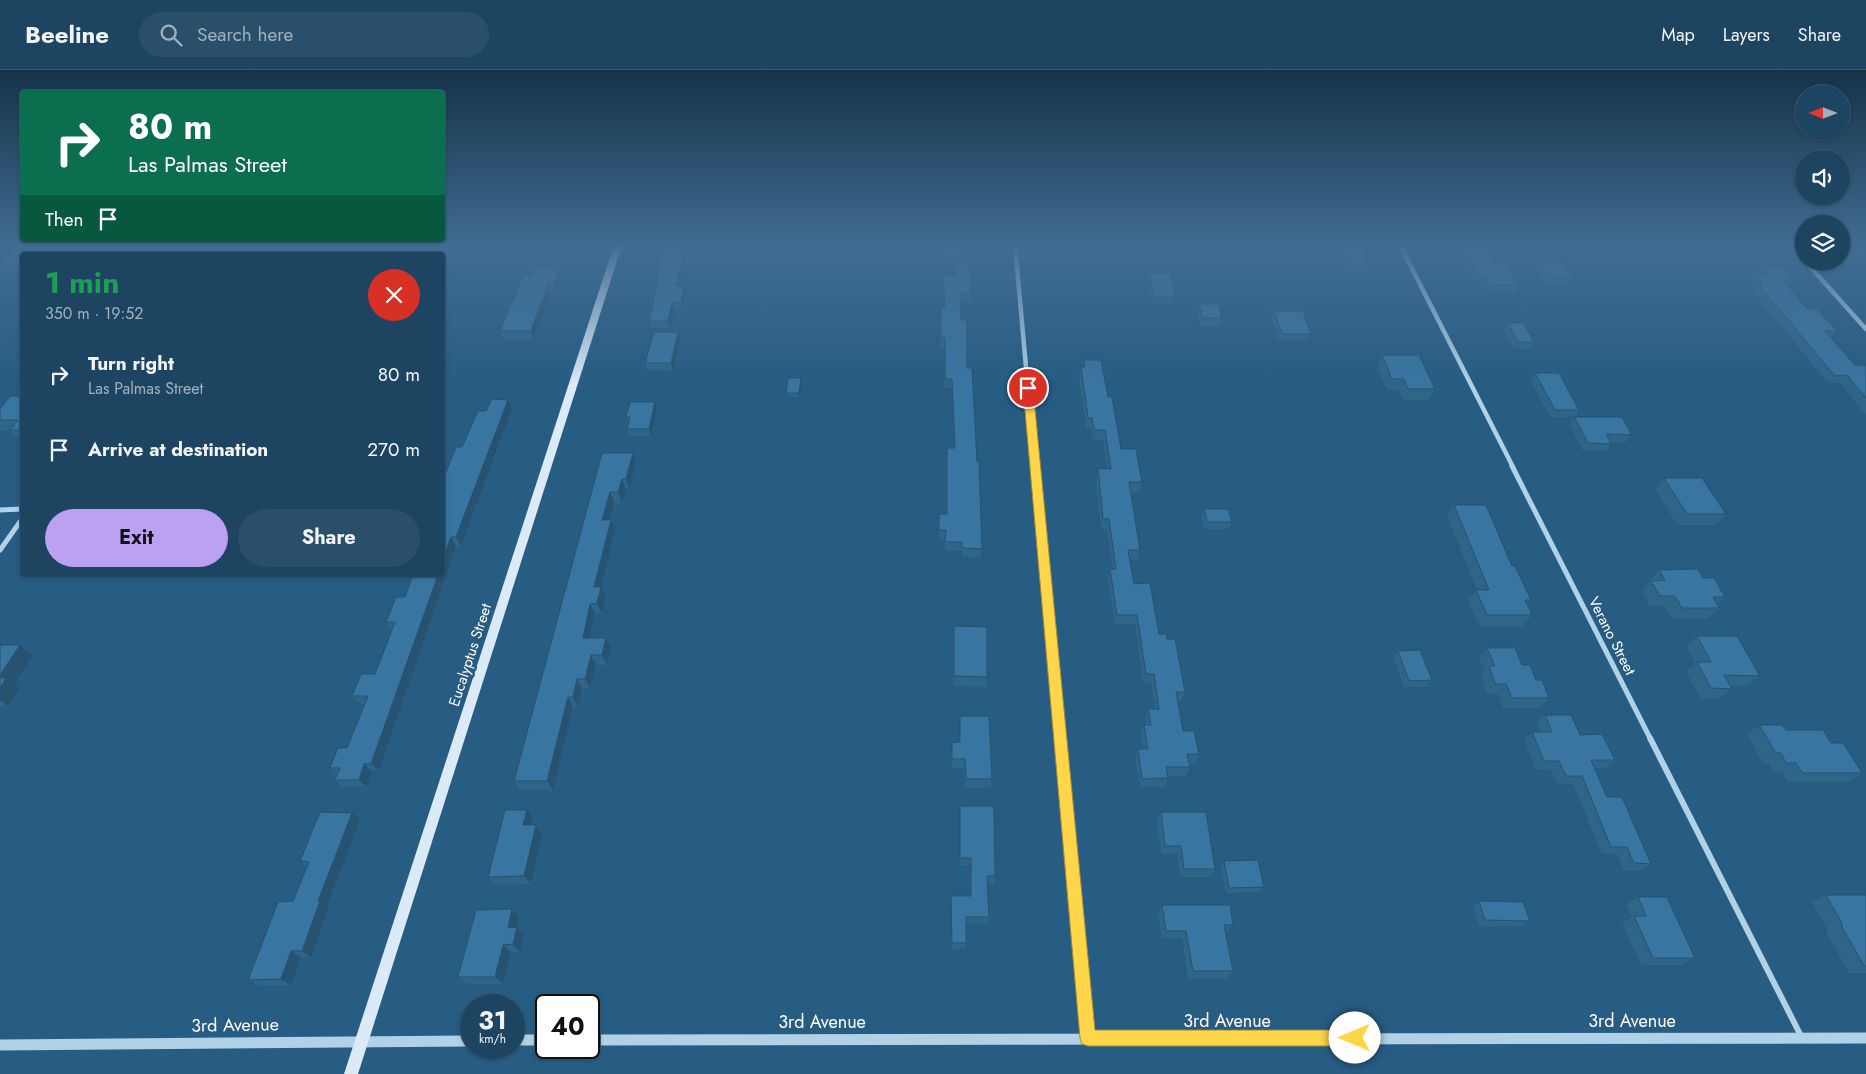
<!DOCTYPE html>
<meta charset="utf-8">
<style>
:root{--surface:#1d4562;--page:#2a4f6b;--text:#f1f3f6;--muted:#a0b1be;--line:#3b5d77;--accent:#bca0f2}
body{margin:0;font-family:Jost,sans-serif;background:var(--page);color:var(--text);height:100vh;display:flex;flex-direction:column;font-size:19px;white-space:nowrap}
*{box-sizing:border-box;margin:0}
p{font-size:16px;color:var(--muted)}
.icon{flex:none;width:28px;height:28px;fill:none;stroke:currentColor;stroke-width:2;stroke-linecap:round;stroke-linejoin:round}
.map{position:relative;flex:1;overflow:hidden}
.details{position:absolute;left:20px;top:182px;width:425px;height:325px;display:flex;flex-direction:column;background:var(--surface);border-radius:5px;box-shadow:0 1px 4px #0004,0 0 0 1px var(--line)}
.details>*{flex:none}
.banner{position:absolute;left:20px;top:20px;width:425px;height:152px;border-radius:5px;box-shadow:0 1px 4px #0004,0 0 0 1px var(--line);background:#0b6e4f;color:#fff;overflow:hidden}
.needle{width:32px;rotate:270deg}
.tools{position:absolute;left:1795px;top:15px;display:grid;gap:10px}
.tools a{display:grid;place-items:center;width:55px;height:55px;border-radius:50%;background:var(--surface);box-shadow:0 1px 4px #0004,0 0 0 1px var(--line);font-size:25px}
.speed{position:absolute;left:460px;top:924px;display:flex;gap:10px;font-size:25px;font-weight:700;text-align:center}
.speed>*{display:grid;place-content:center;width:65px;height:65px;border-radius:50%;background:var(--surface);box-shadow:0 1px 4px #0004,0 0 0 1px var(--line);line-height:1}
.speed small{font-size:12px;font-weight:400}
.speed .limit{border:2px solid #111;border-radius:8px;background:#fff;color:#111}
.pin{position:absolute;display:grid;place-items:center;width:42px;height:42px;color:#fff;margin:-21px;border:2px solid #fff;border-radius:50%;box-shadow:0 1px 5px #0007}
.me{position:absolute;width:55px;margin:-28px;rotate:270deg;stroke-linejoin:round;filter:drop-shadow(0 0 4px #0008)}
.turn{display:flex;align-items:center;gap:18px;height:105px;padding:0 25px;font-size:22px}
.turn .icon{width:65px;height:65px;stroke-width:2.5}
.turn b{display:block;font-size:35px;line-height:42px}
.then{display:flex;align-items:center;height:48px;padding:0 25px;background:#0003;gap:10px;font-size:19px}
.round{display:grid;place-items:center;flex:none;width:52px;height:52px;border-radius:26px;background:var(--page)}
.overview{display:flex;align-items:center;justify-content:space-between;height:85px;padding:0 25px}
h1{font-size:30px;font-weight:700;line-height:38px;color:#1e9e55}
.action{display:flex;gap:10px;margin-top:auto;padding:10px 25px}
.action a{flex:1;height:58px;border-radius:30px;background:var(--accent);color:#111;font-size:20px;font-weight:700;line-height:58px;text-align:center}
.action a+a{background:var(--page);color:var(--text)}
ul{padding:0;list-style:none}
li{display:flex;align-items:center;gap:15px;height:75px;padding:0 25px}
li div{flex:1}
li b{display:block;font-size:19px}
li em{font-style:normal}
header{display:flex;align-items:center;gap:30px;box-sizing:border-box;height:70px;padding:0 25px;background:var(--surface);border-bottom:1px solid var(--line)}
header strong{font-size:24px}
nav{display:flex;gap:28px;margin-inline-start:auto;font-size:18px}
.search{width:350px;height:45px;background:var(--page);display:flex;align-items:center;gap:12px;box-sizing:border-box;padding:0 18px;border-radius:28px;color:var(--muted);font-size:19px}
.map>svg:first-child{display:block}
.lines{fill:none;stroke-linecap:round;stroke-linejoin:round}
.minor-far2{stroke:#b1d1e7;stroke-width:4.5}
.minor-far1{stroke:#b1d1e7;stroke-width:5}
.minor{stroke:#b1d1e7;stroke-width:6}
.tertiary{stroke:#b1d1e7;stroke-width:11}
.secondary{fill:#daeaf6;fill-rule:evenodd}
.wall{fill:#30658a}
.shaded-wall{fill:#275270}
.building{fill:#3875a0;stroke:#275270}
.route{fill:#ffd54a;stroke:#a68a30}
.labels{text-anchor:middle;stroke-width:5;stroke-linejoin:round;paint-order:stroke}
.street-label{font-size:15px;fill:#fff;stroke:#275c83}
.near-street-label{font-size:18px;fill:#fff;stroke:#275c83}
</style>
<header>
<strong>Beeline</strong>
<div class="search"><svg class="icon" aria-label="search" viewBox="0 0 24 24"><circle cx="10" cy="10" r="6"/><path d="M15 15l6 6"/></svg>Search here</div>
<nav><a>Map</a><a>Layers</a><a>Share</a></nav>
</header>
<div class="map">
<svg width="1866" height="1004" viewBox="0 0 1866 1004">
<rect width="100%" height="100%" fill="#275c83"/>
<g class="lines">
<!-- minor-far2 -->
<g class="minor-far2">
<polyline points="1015,175 1035,397"/>
<polyline points="1400,175 1513,397"/>
<polyline points="1796,175 1804,190"/>
<polyline points="216,185 224,175"/>
<polyline points="1805,191 1866,259"/>
</g>
<!-- minor-far1 -->
<g class="minor-far1">
<polyline points="1035,396 1061,670"/>
<polyline points="1512,396 1651,670"/>
<polyline points="0,440 22,439"/>
<polyline points="0,480 22,449"/>
</g>
<!-- minor -->
<g class="minor">
<polyline points="1060,668 1088,968"/>
<polyline points="1650,668 1802,968"/>
</g>
<!-- tertiary -->
<g class="tertiary">
<polyline points="514,970 546,970"/>
<polyline points="589,970 1866,968"/>
<polyline points="0,975 471,971"/>
</g>
<!-- secondary -->
<polygon class="secondary" points="614,175 622,175 358,1004 344,1004"/>
</g>
<!-- wall -->
<g class="wall">
<polygon points="41,175 46,181 22,185 22,203 5,203 0,197 0,195"/>
<polygon points="439,175 492,175 486,188 442,189 442,185 437,185 436,181"/>
<polygon points="685,175 683,183 686,190 680,216 684,216 686,223 683,239 674,239 670,258 651,258 649,251 657,214 656,207"/>
<rect x="946" y="175" width="19" height="11"/>
<rect x="1073" y="175" width="29" height="2"/>
<polygon points="1336,175 1366,175 1368,178 1365,185 1370,194 1367,202 1348,202"/>
<polygon points="1454,175 1484,175 1493,192 1518,215 1514,223 1487,223 1482,214 1477,214"/>
<polygon points="1720,175 1758,175 1755,179 1723,178"/>
<polygon points="1849,175 1866,175 1866,195"/>
<polygon points="1538,190 1571,206 1567,214 1545,214 1534,197"/>
<polygon points="954,194 972,223 971,233 960,233 961,250 967,298 977,392 982,479 981,488 962,487 962,481 945,481 945,469 939,469 939,444 947,444 954,378 952,318 944,318 945,277 940,277 941,237 944,237 943,206 954,206"/>
<polygon points="1766,196 1793,210 1788,216 1807,239 1837,261 1831,268 1855,295 1866,295 1866,345 1840,313 1828,313 1753,222 1755,219 1749,210 1754,203 1761,203"/>
<polygon points="1149,203 1175,226 1173,234 1152,234 1148,210"/>
<polygon points="523,206 561,206 555,223 551,223 547,233 534,269 503,269 500,261"/>
<polygon points="1199,234 1222,248 1220,256 1200,256 1197,241"/>
<polygon points="1274,241 1311,264 1308,271 1279,271 1272,249"/>
<polygon points="1508,253 1534,272 1529,280 1514,279 1504,261"/>
<polygon points="678,262 680,270 673,301 647,300 645,293"/>
<polygon points="1382,285 1435,319 1429,330 1403,330 1398,320 1387,320 1377,297"/>
<polygon points="1084,290 1108,327 1121,379 1142,412 1140,422 1131,422 1140,480 1138,490 1129,490 1134,514 1159,564 1167,569 1185,622 1181,631 1178,631 1183,661 1199,684 1195,693 1189,693 1190,697 1186,706 1168,706 1168,708 1165,717 1140,717 1135,688 1138,679 1143,679 1141,664 1144,655 1146,655 1145,648 1148,639 1155,639 1151,613 1143,613 1135,554 1115,554 1108,509 1110,499 1113,499 1107,459 1101,459 1096,408 1098,398 1107,399 1103,370 1093,370 1091,358 1086,358 1079,307 1081,297 1083,297"/>
<polygon points="1535,303 1579,340 1575,347 1632,365 1626,372 1610,372 1611,374 1606,381 1583,381 1569,354 1574,347 1550,347 1531,311"/>
<polygon points="801,308 802,312 800,327 786,326 786,323"/>
<polygon points="22,326 22,372 21,372 11,361 2,361 0,360 0,339"/>
<polygon points="512,339 461,476 456,476 379,701 372,701 366,717 343,717 335,710 337,705 330,698 347,678 364,634 360,634 352,626 375,604 392,560 386,552 405,527 462,377 486,341"/>
<polygon points="657,339 651,366 630,366 627,359 628,353 626,347"/>
<polygon points="602,383 633,383 636,393 629,419 626,419 622,433 614,433 609,450 611,450 615,460 601,517 606,527 602,543 595,544 590,568 606,568 611,578 607,595 596,595 590,619 582,619 578,637 573,637 553,720 520,720 514,711"/>
<polygon points="1664,408 1726,444 1716,455 1677,455 1655,419"/>
<polygon points="1454,435 1512,496 1531,530 1527,535 1532,545 1523,556 1479,556 1468,530 1476,520 1477,520 1447,446"/>
<polygon points="1204,439 1232,452 1229,459 1204,459 1201,446"/>
<polygon points="1659,500 1703,508 1725,527 1717,535 1719,538 1708,548 1671,548 1665,536 1650,536 1642,521 1650,512 1650,510"/>
<polygon points="954,556 987,607 986,617 953,616"/>
<polygon points="1697,566 1760,606 1748,616 1730,615 1732,619 1720,628 1700,628 1686,602 1695,594 1686,576"/>
<polygon points="0,575 20,575 33,585 14,614 20,618 8,636 0,636"/>
<polygon points="1487,578 1522,595 1536,610 1549,628 1540,638 1503,638 1498,624 1487,624 1481,606 1485,601 1479,588"/>
<polygon points="1398,581 1432,610 1427,617 1404,617 1393,588"/>
<polygon points="1545,645 1580,665 1615,690 1606,698 1594,698 1607,727 1651,794 1640,801 1624,801 1617,784 1602,784 1573,714 1557,714 1550,699 1536,699 1524,670 1532,662 1541,662 1537,653"/>
<polygon points="960,646 992,709 991,718 965,718 964,698 952,698 952,673 960,672"/>
<polygon points="1759,655 1786,660 1831,673 1862,703 1848,712 1788,712 1782,702 1773,702 1768,693 1763,693 1747,664"/>
<polygon points="960,736 995,806 994,814 987,813 989,847 988,853 966,854 966,879 952,880 951,826 971,826 971,795 960,795"/>
<polygon points="1161,742 1215,799 1210,807 1180,807 1177,784 1161,784 1157,750"/>
<polygon points="352,743 360,750 327,836 329,837 311,887 301,887 291,915 258,915 248,910 293,831 307,797 300,791"/>
<polygon points="533,749 531,755 536,755 542,764 531,814 495,815 488,807"/>
<polygon points="1224,791 1264,817 1260,822 1226,823 1221,797"/>
<polygon points="1826,825 1866,825 1866,903 1849,903 1826,862 1828,861 1812,832"/>
<polygon points="1638,827 1695,888 1682,895 1641,895 1622,853 1632,847 1626,835"/>
<polygon points="1479,831 1530,851 1523,856 1479,856 1473,836"/>
<polygon points="1162,835 1233,855 1228,862 1226,862 1233,901 1228,908 1188,908 1182,868 1162,868 1158,843"/>
<polygon points="512,839 519,847 517,857 524,865 520,882 511,882 503,914 467,914 458,907"/>
</g>
<!-- shaded-wall -->
<g class="shaded-wall">
<polygon points="41,175 47,182 36,181"/>
<polygon points="310,175 317,175 318,176 313,185 304,185"/>
<polygon points="486,175 492,175 486,188 483,181"/>
<polygon points="681,175 685,175 681,190 679,183"/>
<polygon points="52,181 55,185 48,185"/>
<polygon points="684,183 686,190 678,223 676,216"/>
<polygon points="559,199 561,206 555,223 553,215"/>
<polygon points="548,215 551,223 547,233 534,269 531,261 544,225"/>
<polygon points="684,216 686,223 683,239 681,232"/>
<polygon points="672,232 674,239 670,258 668,251"/>
<polygon points="678,262 680,270 673,301 671,293"/>
<polygon points="801,308 802,312 800,327 799,323"/>
<polygon points="508,330 512,339 461,476 456,467"/>
<polygon points="655,332 657,339 651,366 649,359"/>
<polygon points="633,383 636,393 629,419 626,409"/>
<polygon points="622,409 626,419 622,433 618,422"/>
<polygon points="610,422 614,433 607,460 602,450"/>
<polygon points="611,450 615,460 601,517 606,527 602,543 597,533 594,517"/>
<polygon points="451,467 456,476 379,701 371,694 438,505 442,505 442,491"/>
<polygon points="590,534 595,544 587,578 583,568"/>
<polygon points="606,568 611,578 607,595 602,585"/>
<polygon points="20,575 33,585 14,614 20,618 8,636 0,630 0,605"/>
<polygon points="591,585 596,595 590,619 585,609"/>
<polygon points="577,609 582,619 578,637 573,627"/>
<polygon points="568,627 573,637 553,720 547,711"/>
<polygon points="364,694 372,701 366,717 359,710"/>
<polygon points="527,740 533,749 529,764 523,755"/>
<polygon points="352,743 360,750 327,836 329,837 311,887 302,881 318,831"/>
<polygon points="536,755 542,764 531,814 524,806"/>
<polygon points="512,839 519,847 515,865 508,858"/>
<polygon points="517,857 524,865 520,882 513,874"/>
<polygon points="503,875 511,882 503,914 495,907"/>
<polygon points="291,881 301,887 291,915 281,909"/>
</g>
<!-- building -->
<g class="building">
<polygon points="17,175 41,175 36,181 52,181 48,185 22,185 22,195 0,196 0,195"/>
<polygon points="267,175 310,175 304,185 260,185"/>
<polygon points="439,175 486,175 483,181 436,181"/>
<polygon points="665,175 681,175 679,183 684,183 676,216 684,216 681,232 672,232 668,251 649,251 659,207 656,207"/>
<polygon points="946,175 965,175 965,179 946,178"/>
<polygon points="1342,175 1366,175 1368,178 1362,178 1370,194 1351,195"/>
<polygon points="1462,175 1484,175 1493,192 1504,192 1518,215 1491,215 1486,207 1480,207"/>
<polygon points="1538,190 1560,190 1571,206 1549,206"/>
<polygon points="954,194 969,194 972,223 960,224 961,250 967,250 967,298 972,298 977,392 979,392 982,479 962,478 962,472 945,472 946,460 939,460 939,444 947,444 947,378 955,378 952,309 945,309 945,268 941,268 941,237 945,237 943,206 955,206"/>
<polygon points="1766,196 1782,196 1793,210 1783,210 1807,239 1817,239 1837,261 1825,261 1855,295 1866,295 1866,328 1847,305 1835,306 1758,214 1763,214 1754,203 1771,203"/>
<polygon points="532,199 559,199 553,215 548,215 544,225 531,261 500,261 523,206 529,206"/>
<polygon points="1149,203 1170,203 1175,226 1154,226"/>
<polygon points="1199,234 1218,234 1222,248 1202,248"/>
<polygon points="1274,241 1303,241 1311,264 1282,264"/>
<polygon points="1508,253 1524,253 1534,272 1518,272"/>
<polygon points="654,262 678,262 671,293 645,293"/>
<polygon points="1382,285 1419,285 1435,319 1408,319 1404,309 1392,309"/>
<polygon points="1084,290 1101,290 1108,327 1112,327 1121,379 1136,379 1142,412 1129,412 1140,480 1128,480 1134,514 1150,513 1159,564 1166,564 1167,569 1175,569 1185,622 1176,622 1183,661 1194,661 1199,684 1187,684 1190,697 1166,697 1168,708 1142,709 1138,679 1148,679 1144,655 1151,655 1148,639 1159,639 1154,604 1146,604 1137,545 1117,545 1110,499 1116,499 1109,449 1103,449 1098,398 1111,399 1105,360 1094,360 1092,348 1088,348 1081,297 1085,297"/>
<polygon points="1535,303 1559,303 1579,340 1555,340"/>
<polygon points="788,308 801,308 799,323 786,323"/>
<polygon points="10,326 22,326 22,360 10,360 18,350 0,350 0,339"/>
<polygon points="492,329 508,330 456,467 451,467 442,491 442,412 456,377 462,377 478,341 486,341"/>
<polygon points="630,332 655,332 649,359 627,359 630,347 626,347"/>
<polygon points="1574,347 1622,347 1632,365 1606,364 1611,374 1588,373"/>
<polygon points="602,383 633,383 626,409 622,409 618,422 610,422 602,450 611,450 594,517 601,517 597,533 590,534 583,568 606,568 602,585 591,585 585,609 577,609 573,627 568,627 547,711 514,711"/>
<polygon points="1664,408 1702,408 1726,444 1687,444"/>
<polygon points="1454,435 1486,435 1512,496 1515,496 1531,530 1525,530 1532,545 1487,545 1476,520 1489,520"/>
<polygon points="1204,439 1228,439 1232,452 1207,452"/>
<polygon points="1698,499 1703,508 1714,508 1725,527 1713,527 1719,538 1682,538 1675,526 1660,526 1651,511 1665,510 1659,500"/>
<polygon points="413,505 438,505 371,694 364,694 359,710 335,710 340,698 330,698 338,678 347,678 368,626 352,626 361,604 375,604 395,552 386,552 396,527 405,527"/>
<polygon points="954,556 987,557 987,607 954,606"/>
<polygon points="1697,566 1737,566 1760,606 1724,605 1732,619 1711,618 1697,592 1711,592"/>
<polygon points="0,575 20,575 0,605"/>
<polygon points="1487,578 1515,578 1522,595 1530,595 1536,610 1542,610 1549,628 1512,628 1506,614 1495,614 1489,596 1495,596"/>
<polygon points="1420,580 1432,610 1409,611 1398,581"/>
<polygon points="0,608 6,608 0,618"/>
<polygon points="1545,645 1571,645 1580,665 1602,664 1615,690 1591,690 1607,727 1622,727 1651,794 1634,793 1627,777 1611,777 1582,706 1566,706 1559,691 1544,691 1532,662 1552,662"/>
<polygon points="960,646 989,646 992,709 966,709 965,689 952,689 952,673 960,672"/>
<polygon points="1759,655 1782,655 1786,660 1823,660 1831,673 1843,673 1862,703 1802,703 1796,693 1786,693 1781,683 1776,683"/>
<polygon points="960,736 994,736 995,806 987,806 989,847 966,847 966,873 952,873 951,826 971,826 971,788 960,788"/>
<polygon points="505,740 527,740 523,755 536,755 524,806 488,807"/>
<polygon points="320,742 352,743 318,831 320,831 302,881 291,881 281,909 248,910 278,832 293,831 309,792 300,791"/>
<polygon points="1161,742 1206,742 1215,799 1184,799 1181,776 1165,776"/>
<polygon points="1258,790 1264,817 1229,818 1224,791"/>
<polygon points="1826,825 1866,825 1866,896 1864,896 1841,855 1843,855"/>
<polygon points="1638,827 1667,827 1695,888 1653,888 1634,846 1646,846"/>
<polygon points="1479,831 1523,832 1530,851 1485,850"/>
<polygon points="1162,835 1230,835 1233,855 1224,855 1233,901 1193,901 1186,861 1166,861"/>
<polygon points="512,839 508,858 517,857 513,874 503,875 495,907 458,907 476,840"/>
</g>
<!-- sky -->
<linearGradient id="sky" x2="0" y2="1"><stop stop-color="#153348"/><stop offset="0.56" stop-color="#416c93"/><stop offset="1" stop-color="#416c93" stop-opacity="0"/></linearGradient>
<rect width="1866" height="315" fill="url(#sky)"/>
<!-- route -->
<polygon class="route" points="1028,315 1033,318 1095,960 1355,960 1360,963 1363,968 1360,974 1355,976 1088,976 1082,974 1080,968 1023,318"/>
<g class="labels">
<!-- street labels -->
<g class="street-label">
<text transform="translate(1612 566) rotate(63)" y="5">Verano Street</text>
<text transform="translate(470 585) rotate(-72)" y="5">Eucalyptus Street</text>
</g>
<!-- near-street labels -->
<g class="near-street-label">
<text x="1227" y="957">3rd Avenue</text>
<text x="1632" y="957">3rd Avenue</text>
<text x="822" y="958">3rd Avenue</text>
<text transform="translate(235 955) rotate(-1)" y="6">3rd Avenue</text>
</g>
</g>
</svg>
<div class="tools">
<a><svg class="needle" viewBox="-14 -14 28 28"><path d="M0-13l5 13h-10z" fill="#e53935"/><path d="M0 13l5-13h-10z" fill="#a0b1be"/></svg></a>
<a><svg class="icon" aria-label="sound" viewBox="0 0 24 24"><path d="M4 9h4l5-4v14l-5-4H4zM17 9q2 3 0 6"/></svg></a>
<a><svg class="icon" aria-label="layers" viewBox="0 0 24 24"><path d="M12 4l9 5-9 5-9-5zM3 14l9 5 9-5"/></svg></a>
</div>
<div class="speed"><div>31<small>km/h</small></div><div class="limit">40</div></div>
<div class="pin" style="left:1028px;top:318px;background:#d93025"><svg class="icon" aria-label="arrive" viewBox="0 0 24 24"><path d="M6 21V4h12l-3 4 3 4H6"/></svg></div>
<svg class="me" style="left:1355px;top:968px" viewBox="-20 -20 40 40"><circle r="19" fill="#fff"/><path d="M0-13L10 11 0 6-10 11z" fill="#ffd54a"/></svg>
<div class="banner">
<div class="turn"><svg class="icon" aria-label="right" viewBox="0 0 24 24"><path d="M7 20v-9h11M14 6l5 5-5 5"/></svg><div><b>80 m</b>Las Palmas Street</div></div>
<div class="then">Then<svg class="icon" aria-label="arrive" viewBox="0 0 24 24"><path d="M6 21V4h12l-3 4 3 4H6"/></svg></div>
</div>
<section class="details">
<div class="overview"><div><h1>1 min</h1><p>350 m · 19:52</p></div><a class="round" style="background:#d93025;color:#fff"><svg class="icon" aria-label="close" viewBox="0 0 24 24"><path d="M6 6l12 12M18 6L6 18"/></svg></a></div>
<ul>
<li><svg class="icon" aria-label="right" viewBox="0 0 24 24"><path d="M7 20v-9h11M14 6l5 5-5 5"/></svg><div><b>Turn right</b><p>Las Palmas Street</p></div><em>80 m</em></li>
<li><svg class="icon" aria-label="arrive" viewBox="0 0 24 24"><path d="M6 21V4h12l-3 4 3 4H6"/></svg><div><b>Arrive at destination</b></div><em>270 m</em></li>
</ul>
<div class="action"><a>Exit</a><a>Share</a></div>
</section>
</div>
